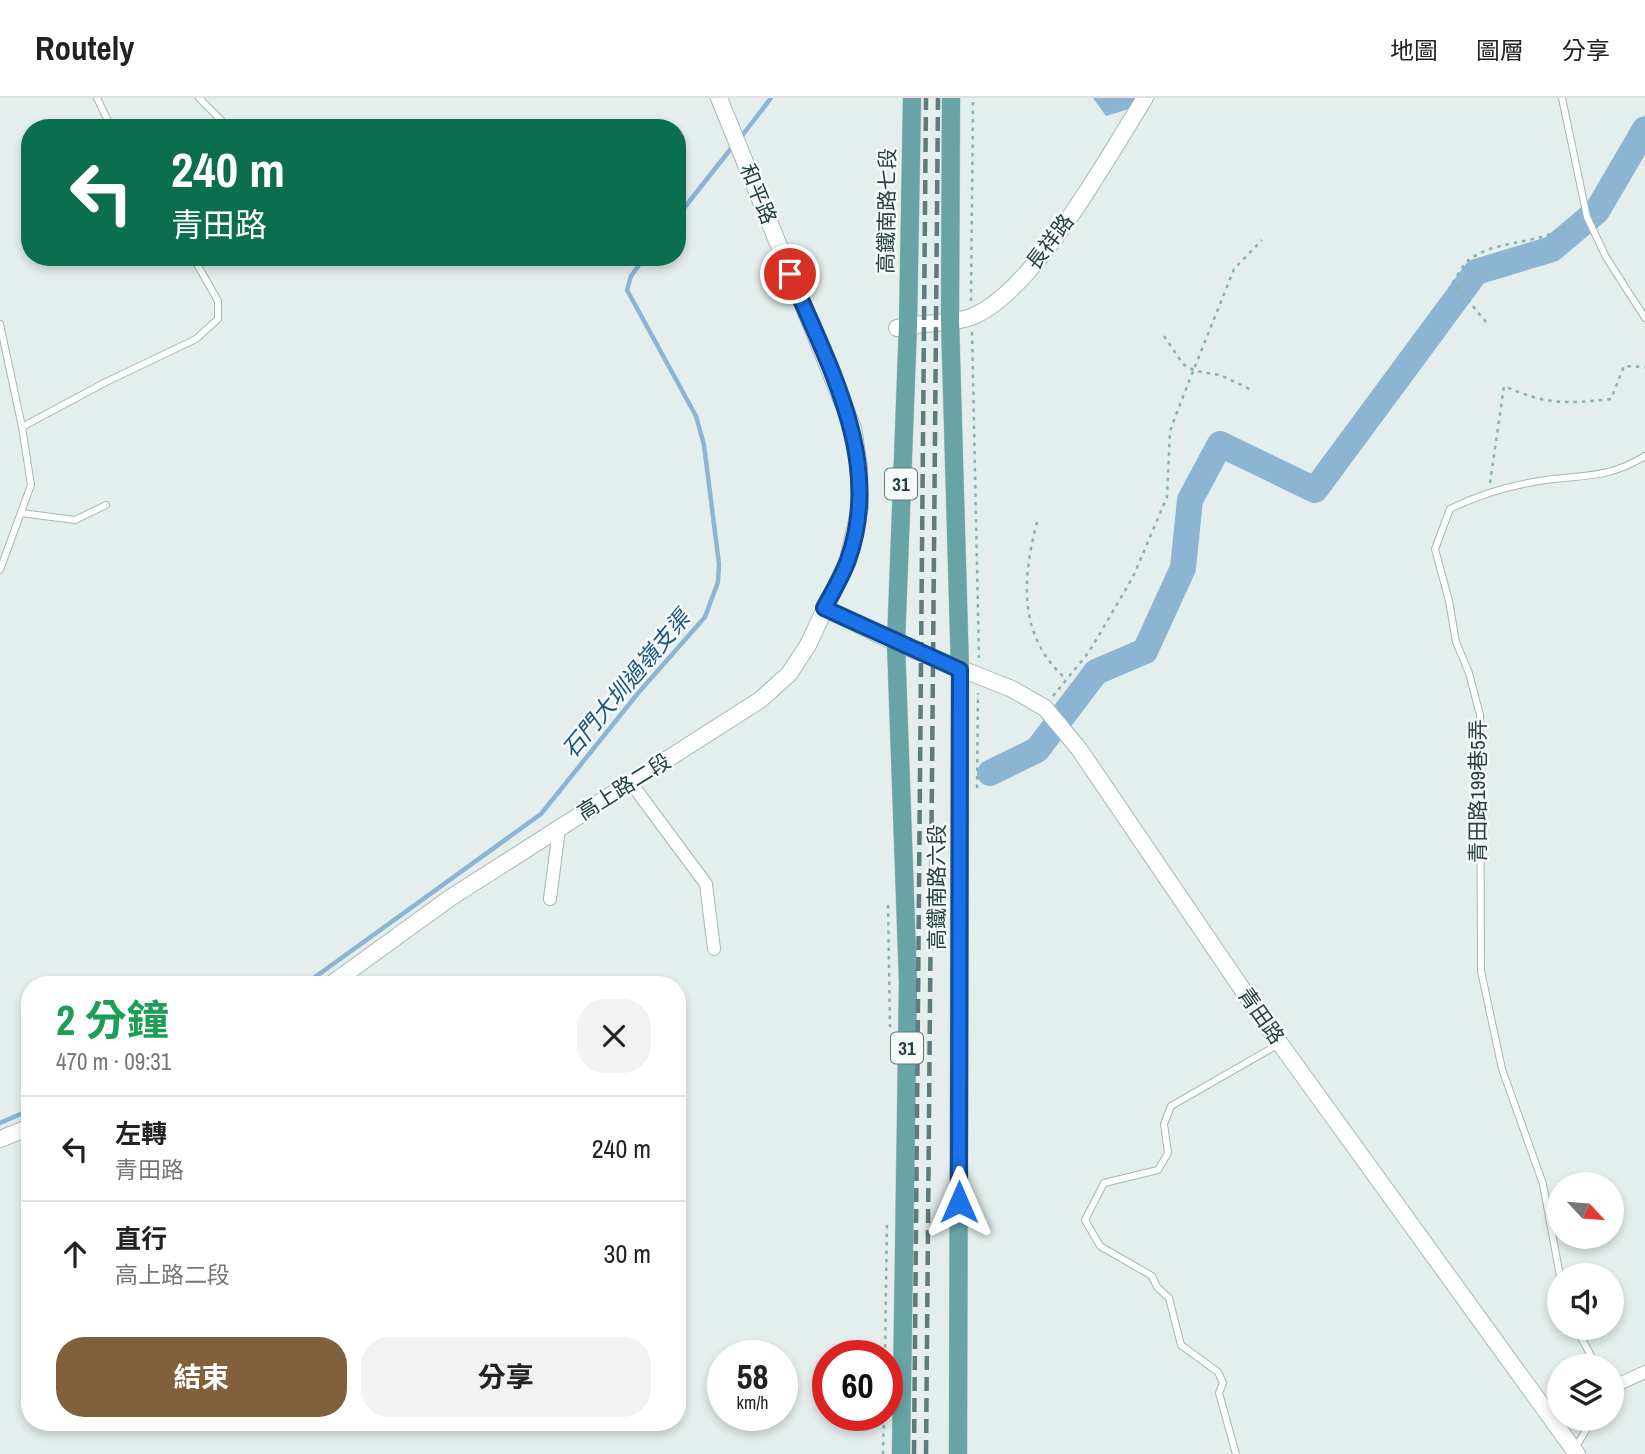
<!DOCTYPE html>
<html lang="zh-TW">
<meta charset="utf-8">
<style>
:root{--surface:#fff;--page:#f2f2f2;--text:#222;--muted:#767676;--line:#e0e0e0;--accent:#81603c}
body{margin:0;font-family:"Archivo Narrow","Noto Sans TC",sans-serif;background:var(--page);color:var(--text);height:100vh;display:flex;flex-direction:column;font-size:26px;white-space:nowrap}
*{box-sizing:border-box;margin:0}
p{font-size:23px;color:var(--muted)}
.icon{flex:none;width:38px;height:38px;fill:none;stroke:currentColor;stroke-width:2;stroke-linecap:round;stroke-linejoin:round}
.map{position:relative;flex:1;overflow:hidden}
.side{position:absolute;left:21px;top:878px;width:665px;height:455px;display:flex;flex-direction:column;background:var(--surface);border-radius:28px;box-shadow:0 4px 10px #0003}
.side>*{flex:none}
.hud{position:absolute;left:21px;top:21px;width:665px;height:147px;border-radius:28px;box-shadow:0 4px 10px #0003;background:#0b6e4f;color:#fff;overflow:hidden}
.needle{width:46px;rotate:116deg}
.tools{position:absolute;left:1547px;top:1074px;display:grid;gap:14px}
.tools a{display:grid;place-items:center;width:77px;height:77px;border-radius:50%;background:var(--surface);box-shadow:0 4px 10px #0003;font-size:35px}
.speed{position:absolute;left:707px;top:1242px;display:flex;gap:14px;font-size:35px;font-weight:700;text-align:center}
.speed>*{display:grid;place-content:center;width:91px;height:91px;border-radius:50%;background:var(--surface);box-shadow:0 4px 10px #0003;line-height:1}
.speed small{font-size:18px;font-weight:400}
.speed .limit{border:10px solid #d22;background:#fff;color:#111}
.pin{position:absolute;display:grid;place-items:center;width:60px;height:60px;color:#fff;margin:-30px;border:4px solid #fff;border-radius:50%;box-shadow:0 2px 7px #0007}
.me{position:absolute;width:77px;margin:-38px;rotate:0deg;stroke-linejoin:round;filter:drop-shadow(0 0 5px #0008)}
.turn{display:flex;align-items:center;gap:24px;height:147px;padding:0 35px;font-size:32px}
.turn .icon{width:91px;height:91px;stroke-width:2.5}
.turn b{display:block;font-size:49px;line-height:60px}
.round{display:grid;place-items:center;flex:none;width:74px;height:74px;border-radius:28px;background:var(--page)}
.headline{display:flex;align-items:center;justify-content:space-between;height:119px;padding:0 35px}
h1{font-size:42px;font-weight:700;line-height:52px;color:#1e9e55}
.primary-button{display:flex;gap:14px;margin-top:auto;padding:14px 35px}
.primary-button a{flex:1;height:80px;border-radius:28px;background:var(--accent);color:#fff;font-size:28px;font-weight:700;line-height:80px;text-align:center}
.primary-button a+a{background:var(--page);color:var(--text)}
ul{padding:0;list-style:none}
li{display:flex;align-items:center;gap:21px;height:105px;padding:0 35px;border-top:2px solid var(--line)}
li div{flex:1}
li b{display:block;font-size:26px}
li em{font-style:normal}
header{display:flex;align-items:center;gap:42px;box-sizing:border-box;height:98px;padding:0 35px;background:var(--surface);border-bottom:2px solid var(--line)}
header strong{font-size:33px}
nav{display:flex;gap:38px;margin-inline-start:auto;font-size:24px}
.map>svg:first-child{display:block}
.water{fill:#8cb5d4}
.lines{fill:none;stroke-linecap:round;stroke-linejoin:round}
.stream{stroke:#8cb5d4;stroke-width:4.5}
.river{stroke:#8cb5d4;stroke-width:26}
.lane-casing{stroke:#a6b7b5;stroke-width:8}
.street-casing{stroke:#a6b7b5;stroke-width:14}
.secondary-casing{stroke:#a2bab9;stroke-width:18}
.primary-casing{stroke:#c1caca;stroke-width:19}
.path{stroke:#84b3b1;stroke-width:2.5;stroke-dasharray:3.5 5;stroke-linecap:butt}
.lane{stroke:#fff;stroke-width:6}
.street{stroke:#fff;stroke-width:12}
.secondary{stroke:#fff;stroke-width:16}
.primary{stroke:#68a4a5;stroke-width:18}
.rail{stroke:#5e7c7c;stroke-width:4.5;stroke-dasharray:14 7;stroke-linecap:butt}
.route-casing{stroke:#114b97;stroke-width:18}
.route{stroke:#1a73e8;stroke-width:12}
.labels{text-anchor:middle;stroke-width:5;stroke-linejoin:round;paint-order:stroke}
.shield{fill:#f5faf9;stroke:#627878;stroke-width:2}
.shield-label{font-size:19px;font-weight:bold;fill:#234141}
.street-label{font-size:21px;fill:#234141;stroke:#f5faf9}
.water-label{font-size:23px;font-style:italic;fill:#1b537f;stroke:#f5faf9}
</style>
<header>
<strong>Routely</strong>
<nav><a>地圖</a><a>圖層</a><a>分享</a></nav>
</header>
<div class="map">
<svg width="1645" height="1356" viewBox="0 0 1645 1356">
<rect width="100%" height="100%" fill="#e4eeec"/>
<!-- water -->
<polygon class="water" points="1093,0 1136,0 1129,11 1106,18"/>
<g class="lines">
<!-- stream -->
<g class="stream">
<polyline points="741,39 771,0"/>
<polyline points="677,119 733,48"/>
<polyline points="304,887 541,716 639,594 705,519 718,484 719,466 704,347 696,318 627,192 631,178 645,159"/>
<polyline points="0,1025 30,1012"/>
</g>
<!-- river -->
<polyline class="river" points="990,675 1037,652 1096,574 1145,553 1183,470 1190,402 1220,346 1315,392 1476,174 1552,151 1597,113 1645,31"/>
<!-- lane casing -->
<g class="lane-casing">
<g id="lane">
<polyline points="97,0 109,25"/>
<polyline points="199,0 229,30"/>
<polyline points="1562,0 1587,119 1606,159 1645,220"/>
<polyline points="0,226 22,329 31,387 0,472"/>
<polyline points="22,329 106,284 196,241 218,221 218,203 193,159"/>
<polyline points="21,415 75,422 106,407"/>
<path d="M1560,1178L1543,1086L1502,971L1481,873L1480,617L1469,575L1456,544L1449,503L1435,451L1450,411C1478,397 1509,388 1539,383C1582,376 1606,382 1645,358"/>
<polyline points="1576,1230 1597,1269"/>
<polyline points="1575,1350 1593,1321"/>
<polyline points="1236,1356 1219,1295 1223,1285 1218,1274 1181,1247 1169,1200 1157,1189 1152,1178 1100,1148 1085,1122 1104,1085 1158,1072 1168,1055 1164,1026 1171,1008 1279,946"/>
</g>
</g>
<!-- street casing -->
<g class="street-casing">
<g id="street">
<polyline points="631,685 706,786 714,851"/>
<polyline points="550,801 559,731"/>
<polyline points="1612,1289 1645,1274"/>
</g>
</g>
<!-- secondary casing -->
<g class="secondary-casing">
<g id="secondary">
<path d="M897,230C921,224 948,227 971,219C1034,195 1108,58 1145,0"/>
<polyline points="824,510 896,545 1012,591 1045,610 1079,651 1268,929 1577,1356"/>
<polyline points="330,887 450,800 760,602 789,576 808,547 848,462 860,409 859,368 853,330 719,0"/>
<polyline points="0,1041 30,1029"/>
</g>
</g>
<!-- primary casing -->
<g class="primary-casing">
<g id="primary">
<polyline points="951,0 950,222 960,572 958,1356"/>
<polyline points="901,1356 908,884 896,545 908,227 912,0"/>
</g>
</g>
<!-- path -->
<g class="path">
<polyline points="971,203 973,0"/>
<path d="M1486,224L1453,184C1458,177 1463,166 1470,161C1503,138 1550,149 1577,119"/>
<polyline points="972,234 979,560"/>
<polyline points="1164,238 1183,266 1195,273 1220,277 1254,293"/>
<path d="M1490,385L1504,288C1547,307 1566,306 1611,301L1624,268L1645,269"/>
<path d="M1037,424C1022,481 1018,538 1065,580"/>
<polyline points="1053,598 1089,554 1133,479 1167,399 1170,333 1184,296 1234,171 1262,142"/>
<polyline points="977,690 978,595"/>
<polyline points="888,807 890,929"/>
<polyline points="885,1258 887,1122"/>
<polyline points="883,1356 884,1318"/>
</g>
<!-- lane -->
<use href="#lane" class="lane"/>
<!-- street -->
<use href="#street" class="street"/>
<!-- secondary -->
<use href="#secondary" class="secondary"/>
<!-- primary -->
<use href="#primary" class="primary"/>
<!-- rail -->
<g class="rail">
<polyline points="914,1356 926,0"/>
<polyline points="926,1356 938,0"/>
</g>
</g>
<g class="lines">
<!-- route casing -->
<g class="route-casing">
<path id="route" d="M790,176C828,267 884,362 848,462C842,479 832,495 824,510L960,572L959,1104"/>
</g>
<!-- route -->
<use href="#route" class="route"/>
</g>
<g class="labels">
<!-- shield labels -->
<g class="shield">
<rect x="885" y="370.5" width="32" height="31" rx="5"/>
<rect x="891" y="934.5" width="32" height="31" rx="5"/>
</g>
<g class="shield-label">
<text x="901" y="393">31</text>
<text x="907" y="957">31</text>
</g>
<!-- street labels -->
<g class="street-label">
<text transform="translate(758 96) rotate(68)" y="7">和平路</text>
<text transform="translate(887 113) rotate(-89)" y="7">高鐵南路七段</text>
<text transform="translate(1050 144) rotate(-53)" y="7">長祥路</text>
<text transform="translate(624 689) rotate(-32)" y="7">高上路二段</text>
<text transform="translate(1478 693) rotate(-90)" y="7">青田路199巷5弄</text>
<text transform="translate(937 789) rotate(-90)" y="7">高鐵南路六段</text>
<text transform="translate(1261 918) rotate(55)" y="7">青田路</text>
</g>
<!-- water labels -->
<g class="water-label">
<text transform="translate(626 586) rotate(-50)" y="8">石門大圳過嶺支渠</text>
</g>
</g>
</svg>
<div class="tools">
<a><svg class="needle" viewBox="-14 -14 28 28"><path d="M0-13l5 13h-10z" fill="#e53935"/><path d="M0 13l5-13h-10z" fill="#767676"/></svg></a>
<a><svg class="icon" aria-label="sound" viewBox="0 0 24 24"><path d="M4 9h4l5-4v14l-5-4H4zM17 9q2 3 0 6"/></svg></a>
<a><svg class="icon" aria-label="layers" viewBox="0 0 24 24"><path d="M12 4l9 5-9 5-9-5zM3 14l9 5 9-5"/></svg></a>
</div>
<div class="speed"><div>58<small>km/h</small></div><div class="limit">60</div></div>
<div class="pin" style="left:790px;top:176px;background:#d93025"><svg class="icon" aria-label="arrive" viewBox="0 0 24 24"><path d="M6 21V4h12l-3 4 3 4H6"/></svg></div>
<svg class="me" style="left:959px;top:1104px" viewBox="-20 -20 40 40"><path d="M0-17L14 15 0 8-14 15z" fill="#1a73e8" stroke="#fff" stroke-width="4"/></svg>
<div class="hud">
<div class="turn"><svg class="icon" aria-label="left" viewBox="0 0 24 24"><path d="M17 20v-9H6M10 6l-5 5 5 5"/></svg><div><b>240 m</b>青田路</div></div>
</div>
<section class="side">
<div class="headline"><div><h1>2 分鐘</h1><p>470 m · 09:31</p></div><a class="round"><svg class="icon" aria-label="close" viewBox="0 0 24 24"><path d="M6 6l12 12M18 6L6 18"/></svg></a></div>
<ul>
<li><svg class="icon" aria-label="left" viewBox="0 0 24 24"><path d="M17 20v-9H6M10 6l-5 5 5 5"/></svg><div><b>左轉</b><p>青田路</p></div><em>240 m</em></li>
<li><svg class="icon" aria-label="ahead" viewBox="0 0 24 24"><path d="M12 20V5M6 11l6-6 6 6"/></svg><div><b>直行</b><p>高上路二段</p></div><em>30 m</em></li>
</ul>
<div class="primary-button"><a>結束</a><a>分享</a></div>
</section>
</div>
